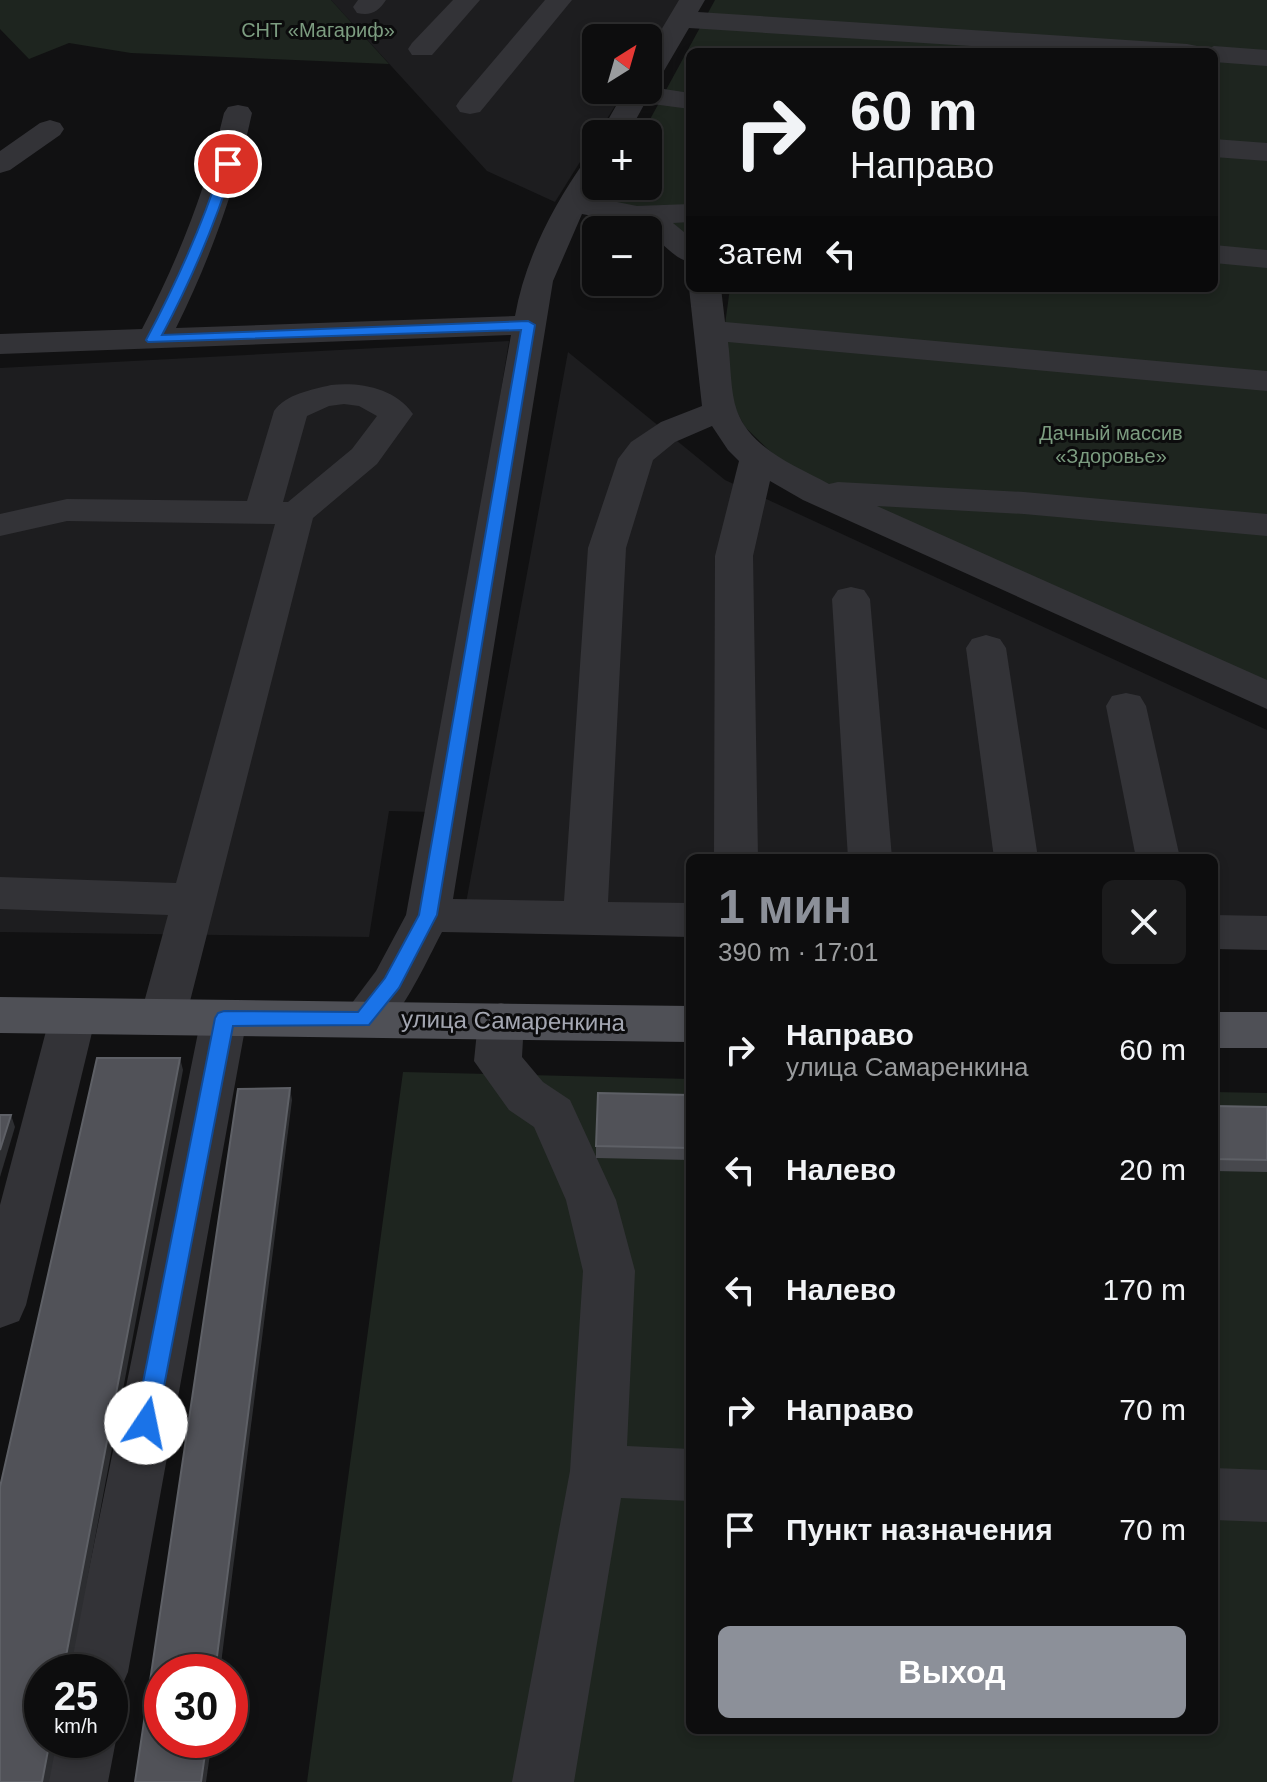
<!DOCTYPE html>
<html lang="ru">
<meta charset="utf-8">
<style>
:root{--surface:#0d0d0e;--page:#1b1b1c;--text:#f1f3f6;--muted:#9a9c9e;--line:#2d2d2e;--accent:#8c9099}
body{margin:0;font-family:Helvetica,sans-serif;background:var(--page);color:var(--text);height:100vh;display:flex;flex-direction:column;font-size:30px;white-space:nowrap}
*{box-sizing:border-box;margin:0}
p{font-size:26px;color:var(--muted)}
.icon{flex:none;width:44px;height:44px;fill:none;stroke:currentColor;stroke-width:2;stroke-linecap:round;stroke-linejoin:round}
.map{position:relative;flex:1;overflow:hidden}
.details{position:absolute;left:686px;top:854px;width:532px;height:880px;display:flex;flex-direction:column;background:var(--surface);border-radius:12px;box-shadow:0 4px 12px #0003,0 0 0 2px var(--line)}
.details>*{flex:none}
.hud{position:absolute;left:686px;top:48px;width:532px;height:244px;border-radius:12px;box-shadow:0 4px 12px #0003,0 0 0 2px var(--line);background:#0d0d0e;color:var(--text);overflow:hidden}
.needle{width:52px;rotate:37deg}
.fabs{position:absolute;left:582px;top:24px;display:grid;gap:16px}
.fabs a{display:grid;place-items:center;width:80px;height:80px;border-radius:12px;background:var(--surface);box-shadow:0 4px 12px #0003,0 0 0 2px var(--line);font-size:40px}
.speed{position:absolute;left:24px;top:1654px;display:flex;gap:16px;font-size:40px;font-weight:700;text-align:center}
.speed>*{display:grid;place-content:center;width:104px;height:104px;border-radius:50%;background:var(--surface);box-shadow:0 4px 12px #0003,0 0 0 2px var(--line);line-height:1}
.speed small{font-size:20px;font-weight:400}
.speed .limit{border:12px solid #d22;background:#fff;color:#111}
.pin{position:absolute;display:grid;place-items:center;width:68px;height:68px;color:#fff;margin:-34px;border:4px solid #fff;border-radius:50%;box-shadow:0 2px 8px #0007}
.me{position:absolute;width:88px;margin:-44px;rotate:11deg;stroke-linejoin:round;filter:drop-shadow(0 0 6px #0008)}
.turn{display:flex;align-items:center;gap:28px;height:168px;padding:0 32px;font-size:36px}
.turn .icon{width:104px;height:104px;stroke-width:2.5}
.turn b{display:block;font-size:56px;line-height:68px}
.then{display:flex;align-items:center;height:76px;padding:0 32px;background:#0003;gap:16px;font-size:30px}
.round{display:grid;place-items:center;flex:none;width:84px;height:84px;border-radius:12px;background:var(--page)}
.summary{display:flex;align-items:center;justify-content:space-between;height:136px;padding:0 32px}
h1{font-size:48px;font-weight:800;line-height:60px;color:var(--accent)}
.button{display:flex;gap:16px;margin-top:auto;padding:16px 32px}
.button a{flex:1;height:92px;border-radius:12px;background:var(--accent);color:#fff;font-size:32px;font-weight:800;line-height:92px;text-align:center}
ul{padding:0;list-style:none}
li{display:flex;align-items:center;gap:24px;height:120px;padding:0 32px}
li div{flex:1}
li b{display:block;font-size:30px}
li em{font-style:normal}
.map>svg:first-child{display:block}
.built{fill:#1d1d1f}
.green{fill:#1e251f}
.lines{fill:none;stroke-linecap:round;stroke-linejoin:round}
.minor{fill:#333337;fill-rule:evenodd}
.major{fill:#4f5056;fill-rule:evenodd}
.wall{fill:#47484d}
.shaded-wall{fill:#2d2e31}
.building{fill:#515258;stroke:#5e6066;stroke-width:2}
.route{fill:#1a73e8;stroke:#114b97;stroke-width:2}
.labels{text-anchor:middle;stroke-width:6;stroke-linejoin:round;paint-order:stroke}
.far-park-label{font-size:20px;fill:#7c9c80;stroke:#0c0c0d}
.street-label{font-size:24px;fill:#a4a7b2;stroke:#0c0c0d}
</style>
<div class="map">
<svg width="1267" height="1782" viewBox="0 0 1267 1782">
<rect width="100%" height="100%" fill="#111112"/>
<!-- built -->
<g class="built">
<polygon points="331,0 681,0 648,53 648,38 596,38 596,90 625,90 555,202 487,171"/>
<polygon points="509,341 433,812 389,811 369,937 0,932 0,368"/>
<polygon points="568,352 725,480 1267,730 1267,948 1214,947 1214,858 690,858 690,935 461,930"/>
</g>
<!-- green -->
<g class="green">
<polygon points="0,0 331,0 389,64 131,53 69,43 29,59 0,29"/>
<polygon points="715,0 1267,0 1267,684 927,538 779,460 745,427 731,401 720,361 730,288 1214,288 1214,52 690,52 690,240 599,214 614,186 648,186 648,134 642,134"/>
<polygon points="403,1072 690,1079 690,1730 1214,1730 1214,1092 1267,1093 1267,1782 307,1782"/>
</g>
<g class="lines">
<!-- minor -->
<g class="minor">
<path d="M358,0H386C378,12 371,16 357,13L353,7Z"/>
<polygon points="453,0 480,0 432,55 412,55 408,49 412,43"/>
<polygon points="545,0 572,0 480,112 470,114 460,112 456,106 460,100"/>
<polygon points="679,0 705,0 698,12 1187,44 1197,46 1201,52 1063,52 689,28 658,81 648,83 648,52"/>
<polygon points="1214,46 1267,50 1267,66 1214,62 1214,52 1202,52"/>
<polygon points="648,84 651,87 690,93 690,109 645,103 628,134 600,134 625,90 648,90"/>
<path d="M238,105L248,107L252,113C236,188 210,259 176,328L515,316C525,259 553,206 586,159L596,156V186H599L592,197L637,206L690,204V222L673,223L690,237V262C671,258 659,237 645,230C626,220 604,218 582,214L553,281L453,899L564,901L588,548L618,459L631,442L661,422L702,406L689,288L690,287L721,288L725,322L1267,371V391L728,342C731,364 730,391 737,411C752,450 796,466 829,484L838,482L1024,492L1267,514V536L1024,514L877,506L1267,680V709L803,500L770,481L753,556L758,858H714L715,556L739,461L728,450L712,426L675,442L653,460L626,548L608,902L690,903V937L442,932C429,956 400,1021 377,1033C366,1038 358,1035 347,1032L340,1019L376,971L406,915L511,335L0,354V334L142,329C178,260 206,189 224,113L228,107Z"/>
<polygon points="50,120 60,123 64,129 60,135 10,170 0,173 0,151 40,123"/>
<polygon points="1214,139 1267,143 1267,161 1214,157"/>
<polygon points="1214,245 1267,250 1267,268 1214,263"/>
<path d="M331,385C360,382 395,388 413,414L377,464L313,518L186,1017L179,1030L163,1035L147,1030L140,1017L168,915L0,909V877L176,883L275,524L67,521L0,536V514L67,499L247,501L274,411C286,394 311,390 331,385ZM344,404L359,406L377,416L352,449L288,502H283L307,416L329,406Z"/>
<polygon points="851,587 864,590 870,599 892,858 848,858 832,599 838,590"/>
<polygon points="986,635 1000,639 1006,648 1038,858 994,858 966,648 972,639"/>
<polygon points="1126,693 1140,696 1146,706 1180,858 1136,858 1106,706 1112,696"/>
<polygon points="1214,915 1267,916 1267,950 1214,949"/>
<polygon points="73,998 89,1003 96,1016 26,1305 19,1321 0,1328 0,1205 50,1016 57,1003"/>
<polygon points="224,1000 240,1005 247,1018 128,1672 119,1693 110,1697 110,1672 68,1672 201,1018 208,1005"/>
<polygon points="501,1003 517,1008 524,1021 522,1057 543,1082 570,1100 616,1200 635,1271 627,1446 690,1449 690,1501 621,1498 574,1782 512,1782 570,1471 583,1271 566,1200 534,1127 509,1110 474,1061 478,1021 485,1008"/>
<polygon points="1214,1468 1267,1470 1267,1522 1214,1520"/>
<polygon points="110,1727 116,1740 108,1782 46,1782 54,1740 110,1740"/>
</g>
<!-- major -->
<g class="major">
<polygon points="0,997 690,1006 690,1042 0,1033"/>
<rect x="1214" y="1012" width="53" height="36"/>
</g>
</g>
<!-- wall -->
<g class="wall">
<polygon points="690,1095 690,1160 596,1158 596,1146"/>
<polygon points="1214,1106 1267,1107 1267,1172 1214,1171"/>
</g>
<!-- shaded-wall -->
<g class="shaded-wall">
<polygon points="180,1058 183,1070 70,1672 63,1672"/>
<polygon points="290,1088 292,1100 220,1672 215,1672"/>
<polygon points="11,1115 15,1127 0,1177 0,1150"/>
<polygon points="50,1740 57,1740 49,1782 42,1782"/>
<polygon points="207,1740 212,1740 206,1782 201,1782"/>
</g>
<!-- building -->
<g class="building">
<polygon points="97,1058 180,1058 63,1672 42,1672 42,1740 50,1740 42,1782 0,1782 0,1487"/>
<polygon points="290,1088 215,1672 162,1672 162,1740 207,1740 201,1782 135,1782 238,1089"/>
<polygon points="598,1093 690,1095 690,1148 596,1146"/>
<polygon points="1214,1106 1267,1107 1267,1160 1214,1159"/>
<polygon points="0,1115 11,1115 0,1150"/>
</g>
<!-- route -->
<path class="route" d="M228,160L234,164C215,224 192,279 162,335L528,321L535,325L437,915L399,988L369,1025L233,1026L157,1423L154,1430L146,1433L138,1430L135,1423L215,1018L218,1013L224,1011L358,1012L385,978L419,915L521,330L148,342L146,340C177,282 202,226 222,164Z"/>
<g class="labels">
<!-- far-park labels -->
<g class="far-park-label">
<text x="318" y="37">СНТ «Магариф»</text>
<text x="1111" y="440">Дачный массив<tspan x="1111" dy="23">«Здоровье»</tspan></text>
</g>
<!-- street labels -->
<g class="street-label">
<text transform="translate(513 1021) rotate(1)" y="8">улица Самаренкина</text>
</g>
</g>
</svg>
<div class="fabs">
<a><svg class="needle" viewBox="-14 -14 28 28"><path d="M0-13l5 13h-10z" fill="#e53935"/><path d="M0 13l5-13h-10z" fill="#9a9c9e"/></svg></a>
<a>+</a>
<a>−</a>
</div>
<div class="speed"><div>25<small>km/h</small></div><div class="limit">30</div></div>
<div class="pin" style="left:228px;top:164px;background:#d93025"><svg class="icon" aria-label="arrive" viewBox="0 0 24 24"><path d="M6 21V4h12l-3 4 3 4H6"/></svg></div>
<svg class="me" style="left:146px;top:1423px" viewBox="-20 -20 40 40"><circle r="19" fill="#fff"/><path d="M0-13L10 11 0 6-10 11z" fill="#1a73e8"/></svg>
<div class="hud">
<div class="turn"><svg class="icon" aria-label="right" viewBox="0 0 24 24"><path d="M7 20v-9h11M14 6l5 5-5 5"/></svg><div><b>60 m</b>Направо</div></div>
<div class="then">Затем<svg class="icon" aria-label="left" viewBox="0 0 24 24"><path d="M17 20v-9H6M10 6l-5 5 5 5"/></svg></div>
</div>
<section class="details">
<div class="summary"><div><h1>1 мин</h1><p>390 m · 17:01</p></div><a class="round"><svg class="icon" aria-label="close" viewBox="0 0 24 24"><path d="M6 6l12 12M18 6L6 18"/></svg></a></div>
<ul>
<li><svg class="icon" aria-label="right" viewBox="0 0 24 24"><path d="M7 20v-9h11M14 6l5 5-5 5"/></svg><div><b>Направо</b><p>улица Самаренкина</p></div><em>60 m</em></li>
<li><svg class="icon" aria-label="left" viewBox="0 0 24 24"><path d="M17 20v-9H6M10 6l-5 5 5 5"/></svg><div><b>Налево</b></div><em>20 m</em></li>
<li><svg class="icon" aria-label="left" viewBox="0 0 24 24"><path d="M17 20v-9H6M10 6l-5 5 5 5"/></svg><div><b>Налево</b></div><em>170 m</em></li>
<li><svg class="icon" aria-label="right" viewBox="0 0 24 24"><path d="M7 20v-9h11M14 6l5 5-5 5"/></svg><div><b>Направо</b></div><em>70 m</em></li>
<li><svg class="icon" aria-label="arrive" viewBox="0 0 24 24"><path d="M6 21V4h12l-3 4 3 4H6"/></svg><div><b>Пункт назначения</b></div><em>70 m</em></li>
</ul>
<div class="button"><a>Выход</a></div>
</section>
</div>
